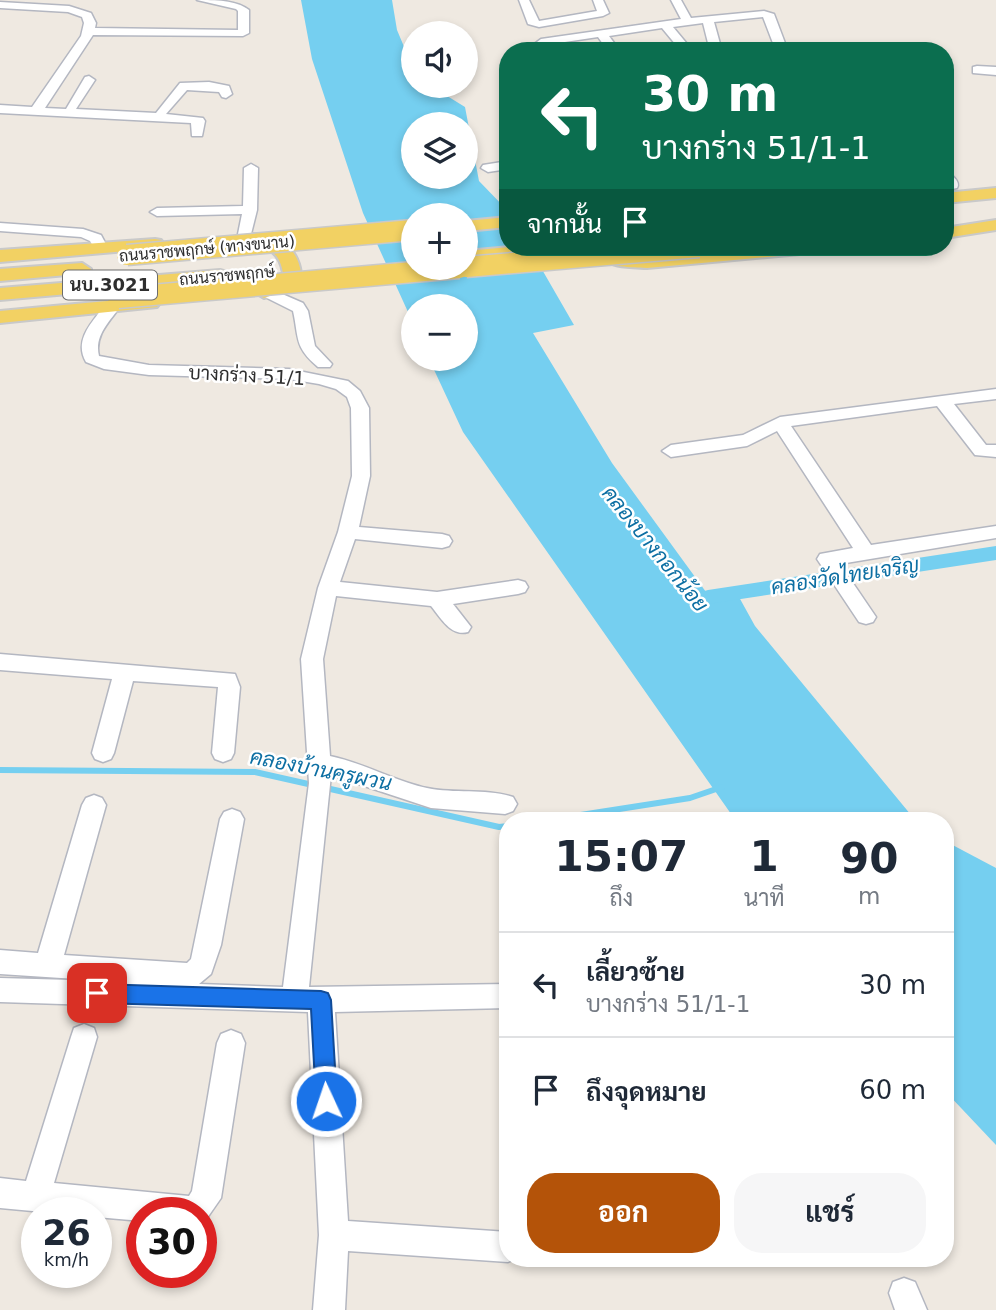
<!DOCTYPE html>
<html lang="th">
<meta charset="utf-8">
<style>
:root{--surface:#fff;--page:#f6f6f7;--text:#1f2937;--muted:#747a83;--line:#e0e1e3;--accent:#b45309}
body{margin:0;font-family:"DejaVu Sans",Sarabun,sans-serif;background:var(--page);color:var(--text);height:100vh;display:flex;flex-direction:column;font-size:26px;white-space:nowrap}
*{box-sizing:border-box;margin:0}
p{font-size:23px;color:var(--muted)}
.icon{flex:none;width:38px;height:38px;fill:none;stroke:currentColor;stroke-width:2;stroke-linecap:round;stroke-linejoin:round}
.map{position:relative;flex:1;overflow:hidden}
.panel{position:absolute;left:499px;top:812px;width:455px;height:455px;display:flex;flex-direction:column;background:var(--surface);border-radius:28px;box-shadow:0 4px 10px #0003}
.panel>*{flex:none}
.hud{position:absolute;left:499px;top:42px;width:455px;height:214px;border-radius:28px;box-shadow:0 4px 10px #0003;background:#0b6e4f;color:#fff;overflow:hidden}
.controls{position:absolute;left:401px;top:21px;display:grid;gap:14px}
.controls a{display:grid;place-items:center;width:77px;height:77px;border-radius:50%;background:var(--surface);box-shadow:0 4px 10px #0003;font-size:35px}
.speed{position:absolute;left:21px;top:1197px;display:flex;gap:14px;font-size:35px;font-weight:700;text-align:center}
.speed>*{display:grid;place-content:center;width:91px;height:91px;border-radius:50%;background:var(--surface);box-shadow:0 4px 10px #0003;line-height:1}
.speed small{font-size:18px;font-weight:400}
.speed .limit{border:10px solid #d22;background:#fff;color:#111}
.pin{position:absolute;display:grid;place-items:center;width:60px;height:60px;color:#fff;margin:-30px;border-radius:14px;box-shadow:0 4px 10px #0006}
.me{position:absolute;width:77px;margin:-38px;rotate:357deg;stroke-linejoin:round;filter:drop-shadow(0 0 5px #0008)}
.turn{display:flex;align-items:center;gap:24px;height:147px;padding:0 28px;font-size:32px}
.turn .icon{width:91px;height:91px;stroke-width:2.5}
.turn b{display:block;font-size:49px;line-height:60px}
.then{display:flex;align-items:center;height:66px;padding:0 28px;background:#0003;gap:14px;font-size:26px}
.eta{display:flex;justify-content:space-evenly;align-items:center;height:119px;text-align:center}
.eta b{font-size:42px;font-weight:700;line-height:49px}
.primary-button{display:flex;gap:14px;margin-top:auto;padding:14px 28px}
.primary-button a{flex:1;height:80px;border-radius:28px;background:var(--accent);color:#fff;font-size:28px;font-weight:700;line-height:80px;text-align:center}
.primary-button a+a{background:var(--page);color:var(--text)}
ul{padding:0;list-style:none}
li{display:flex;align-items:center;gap:21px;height:105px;padding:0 28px;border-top:2px solid var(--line)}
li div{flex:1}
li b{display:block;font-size:26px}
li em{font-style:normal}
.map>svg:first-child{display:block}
.water{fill:#75cff0;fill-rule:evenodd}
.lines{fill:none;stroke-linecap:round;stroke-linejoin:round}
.stream{stroke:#75cff0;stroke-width:6}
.canal{fill:#75cff0;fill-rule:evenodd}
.minor-casing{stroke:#b4b7c1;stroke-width:3}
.major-casing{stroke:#c9c9c9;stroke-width:4}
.minor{fill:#fff;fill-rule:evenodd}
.major{fill:#f2d163;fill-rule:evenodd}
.major-bridge-casing{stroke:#c9c9c9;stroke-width:23;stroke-linecap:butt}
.major-bridge{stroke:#f2d163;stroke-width:20}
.route{fill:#1a73e8;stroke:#114b97;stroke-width:2}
.labels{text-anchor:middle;stroke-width:5;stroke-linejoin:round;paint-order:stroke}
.far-street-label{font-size:16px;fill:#2e2e2e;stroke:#fff}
.shield{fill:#fff;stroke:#6d6d6d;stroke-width:2}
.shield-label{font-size:18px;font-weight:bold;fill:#2e2e2e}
.street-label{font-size:19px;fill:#2e2e2e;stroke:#fff}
.water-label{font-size:21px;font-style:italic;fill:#0d6fa3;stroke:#fff}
</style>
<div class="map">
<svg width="996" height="1310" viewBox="0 0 996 1310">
<rect width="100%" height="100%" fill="#efe9e1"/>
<!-- water -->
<g class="water">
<path d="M301,0H392L397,30L413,68V86H431L465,107L479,181L507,210L508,247H529L574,325L533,333L612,463L706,592L734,588L755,626L916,821H736L463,432L429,359H466V306H413V323L363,213L312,59ZM413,124H466V177H413ZM413,215H466V268H413Z"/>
<polygon points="945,841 996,868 996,1145 945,1091"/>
</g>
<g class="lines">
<!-- stream -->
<g class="stream">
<polyline points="0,770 255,772 499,827 508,826"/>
<polyline points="542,821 690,798 722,787"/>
</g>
<!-- canal -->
<polygon class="canal" points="996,546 996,560 708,604 701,602 698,597 701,592 708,590"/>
<!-- minor casing -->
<g class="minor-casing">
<g id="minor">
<path d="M197,0C215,0 236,0 249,10V33L243,36L93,35L45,108L66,109L85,77L89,76L95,80L76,109L156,113L180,83L209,82L229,86L232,94L226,98L222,97L219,92L187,90L166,114L203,118L205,121L202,136H192L191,123L0,113V105L32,107L81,36L84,23L82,17L68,12L0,8V2L69,6L91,13L96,23L95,28L238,30V11L236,9Z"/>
<polygon points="519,0 529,0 539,21 597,11 593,0 603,0 609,13 603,16 539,27 528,24"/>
<polygon points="671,0 681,0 691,18 764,11 774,14 788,51 776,51 763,17 714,22 722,51 710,51 703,23 673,27 693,51 681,51 662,28 609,36 620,51 608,51 598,37 545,45 548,51 536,51 533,45 541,39 681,19"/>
<polygon points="977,66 996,67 996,75 973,73 973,67"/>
<polygon points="508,161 508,169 488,172 481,168 483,165"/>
<polygon points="251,164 258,168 257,210 249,242 244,243 237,239 242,214 157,216 150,212 157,208 243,206 244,168"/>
<path d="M945,172C951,173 961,182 957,188L952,189L945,185Z"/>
<polygon points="0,223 83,229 101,235 108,248 101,252 96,251 90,241 81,237 0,231"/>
<path d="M266,287L303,303L308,311L315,346L332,364L330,367H318C294,347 299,338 293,311L261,295L258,292L261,289Z"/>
<path d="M112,302L120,307C109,322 94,336 99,356L149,365L289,369L348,381L360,391L369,408L370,476L359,527L442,534L449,536L452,541L449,546L442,548L355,539L340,582L437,592L518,580L525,582L528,587L525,592L518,594L453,604L471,627L468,632C451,637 441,618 431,606L336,596L323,659L330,756C364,763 394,781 427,788C455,794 487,788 513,797L517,804L513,811L505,814L431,808L331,775L309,987L508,984V1008L335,1012L348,1221L508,1232V1258H517L508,1262L348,1251L345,1310H313L319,1235L308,1012L0,1002V978L107,981L0,974V950L38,953L82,805L86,798L94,795L102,798L106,805L64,955L187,963L191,959L220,819L224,812L232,809L240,812L244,819L221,945L211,974L199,984L283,987L309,783L301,659L318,588L338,532L352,476L351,408L347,397L336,389L319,384L289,379L149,375L104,369L86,362C73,340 93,321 106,304Z"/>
<polygon points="996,389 996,399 954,404 986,445 996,445 996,457 975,455 937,406 791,426 871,545 996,526 996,538 840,564 876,617 873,622 866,624 859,622 817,559 820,554 853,548 777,431 747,446 671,457 662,451 671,445 743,435 780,417"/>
<polygon points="0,654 235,674 240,687 234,753 231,759 223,762 215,759 212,753 218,687 133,681 114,753 111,759 103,762 95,759 92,753 112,679 0,670"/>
<polygon points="84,1024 94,1028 97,1037 54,1183 189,1196 192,1191 217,1043 221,1034 231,1030 241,1034 245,1043 221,1198 205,1221 201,1223 201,1213 142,1213 142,1221 96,1217 96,1213 54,1213 0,1208 0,1178 26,1181 71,1037 74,1028"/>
<polygon points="904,1278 915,1282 927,1310 895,1310 889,1293 893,1282"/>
</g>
</g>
<!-- major casing -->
<g class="major-casing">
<g id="major">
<polygon points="996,188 996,198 945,203 945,193"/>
<polygon points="508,217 508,227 466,231 466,221"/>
<polygon points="996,220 996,230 945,238 945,228"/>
<path d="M253,234C279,236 297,246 301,273L287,290L264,298L254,292L283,273C279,250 267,248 247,243L244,239L247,235Z"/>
<polygon points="155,239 161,240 164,244 161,248 0,262 0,250"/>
<polygon points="510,247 582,247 573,252 466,261 466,251"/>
<path d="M760,247H831L822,252L647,268C631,267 610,268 599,256L608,250C657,263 711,251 760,247Z"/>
<polygon points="82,263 91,269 89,273 0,281 0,269"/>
<polygon points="220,270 227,272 229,276 227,280 0,300 0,288"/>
<polygon points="150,297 157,299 160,303 157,307 0,323 0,311"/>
</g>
</g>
<!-- minor -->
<use href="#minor" class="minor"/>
<!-- major -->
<use href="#major" class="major"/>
<!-- major-bridge casing -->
<g class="major-bridge-casing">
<g id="major-bridge">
<polyline points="127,255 413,230"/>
<polyline points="466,267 699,247"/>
<polyline points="118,298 459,268"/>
</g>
</g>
<!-- major-bridge -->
<use href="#major-bridge" class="major-bridge"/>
</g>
<!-- route -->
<polygon class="route" points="97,984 321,991 328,993 331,1000 337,1101 334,1109 326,1112 319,1109 316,1101 311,1009 97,1003 90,1000 87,993 90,987"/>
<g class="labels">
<!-- far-street labels -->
<g class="far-street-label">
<text transform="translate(207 248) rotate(-5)" y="6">ถนนราชพฤกษ์ (ทางขนาน)</text>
<text transform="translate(227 275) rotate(-5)" y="6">ถนนราชพฤกษ์</text>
</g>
<!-- shield labels -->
<rect class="shield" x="63" y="270.5" width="94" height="29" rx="5"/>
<g class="shield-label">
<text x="110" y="291">นบ.3021</text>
</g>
<!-- street labels -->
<g class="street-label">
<text transform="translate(247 375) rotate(3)" y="7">บางกร่าง 51/1</text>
</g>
<!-- water labels -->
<g class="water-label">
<text transform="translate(655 549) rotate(51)" y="7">คลองบางกอกน้อย</text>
<text transform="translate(845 576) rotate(-9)" y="7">คลองวัดไทยเจริญ</text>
<text transform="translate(321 770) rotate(11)" y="7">คลองบ้านครูผวน</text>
</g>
</g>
</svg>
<div class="controls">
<a><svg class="icon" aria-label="sound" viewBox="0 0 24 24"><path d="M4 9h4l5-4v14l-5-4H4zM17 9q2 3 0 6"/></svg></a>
<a><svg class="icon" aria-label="layers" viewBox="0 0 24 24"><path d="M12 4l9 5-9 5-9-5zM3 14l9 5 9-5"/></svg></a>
<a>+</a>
<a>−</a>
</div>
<div class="speed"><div>26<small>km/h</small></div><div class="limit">30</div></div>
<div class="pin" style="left:97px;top:993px;background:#d93025"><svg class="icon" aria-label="arrive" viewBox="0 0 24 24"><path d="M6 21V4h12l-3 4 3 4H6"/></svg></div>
<svg class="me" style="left:326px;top:1101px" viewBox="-20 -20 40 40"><circle r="17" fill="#1a73e8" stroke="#fff" stroke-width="3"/><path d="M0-11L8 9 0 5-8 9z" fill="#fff"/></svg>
<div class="hud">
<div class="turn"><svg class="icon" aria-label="left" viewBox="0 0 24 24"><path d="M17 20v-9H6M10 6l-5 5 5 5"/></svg><div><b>30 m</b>บางกร่าง 51/1-1</div></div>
<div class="then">จากนั้น<svg class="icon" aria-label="arrive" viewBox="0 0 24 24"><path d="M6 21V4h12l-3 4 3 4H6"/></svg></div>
</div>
<section class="panel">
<div class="eta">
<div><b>15:07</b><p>ถึง</p></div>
<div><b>1</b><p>นาที</p></div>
<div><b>90</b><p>m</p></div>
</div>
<ul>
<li><svg class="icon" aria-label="left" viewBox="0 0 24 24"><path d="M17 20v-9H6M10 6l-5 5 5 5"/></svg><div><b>เลี้ยวซ้าย</b><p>บางกร่าง 51/1-1</p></div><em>30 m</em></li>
<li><svg class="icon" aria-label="arrive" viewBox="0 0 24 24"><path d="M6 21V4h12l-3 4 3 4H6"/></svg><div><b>ถึงจุดหมาย</b></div><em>60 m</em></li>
</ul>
<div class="primary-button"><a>ออก</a><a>แชร์</a></div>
</section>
</div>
